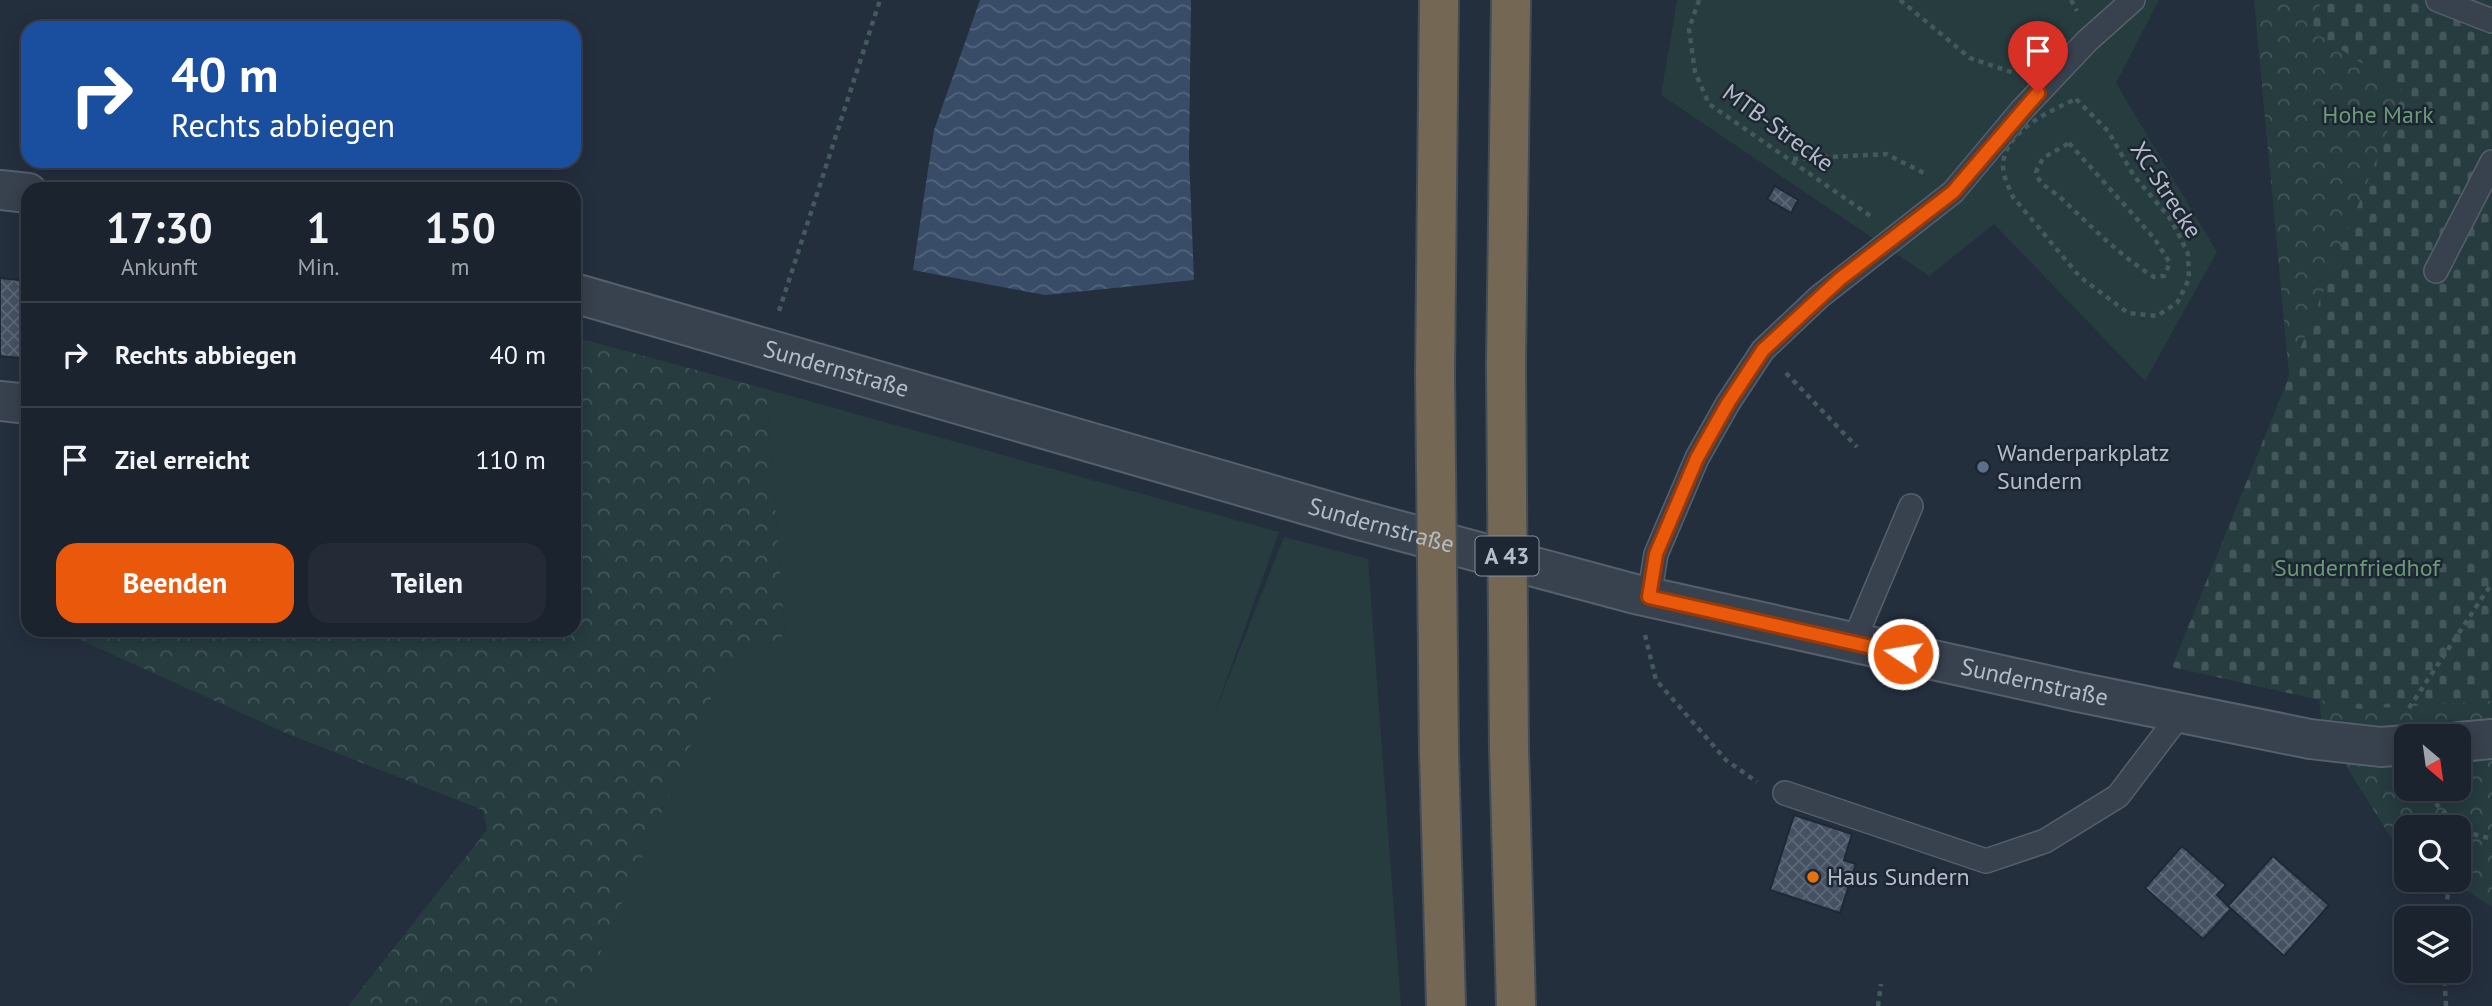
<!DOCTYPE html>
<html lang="de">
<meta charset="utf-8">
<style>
:root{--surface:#1b232e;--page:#242b36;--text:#f1f3f6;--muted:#a0a4aa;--line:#39404a;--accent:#ea580c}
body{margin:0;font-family:"PT Sans",sans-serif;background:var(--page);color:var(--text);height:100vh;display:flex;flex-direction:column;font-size:26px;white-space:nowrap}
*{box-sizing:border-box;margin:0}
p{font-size:23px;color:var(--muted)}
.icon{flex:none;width:38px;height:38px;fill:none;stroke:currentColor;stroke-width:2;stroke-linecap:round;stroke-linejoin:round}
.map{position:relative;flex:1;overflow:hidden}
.sheet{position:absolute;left:21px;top:182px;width:560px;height:455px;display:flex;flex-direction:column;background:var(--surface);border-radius:21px;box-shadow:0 4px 18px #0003,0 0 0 2px var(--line)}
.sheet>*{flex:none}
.hud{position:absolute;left:21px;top:21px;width:560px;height:147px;border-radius:21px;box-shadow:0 4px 18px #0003,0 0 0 2px var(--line);background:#1a4fa0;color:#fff;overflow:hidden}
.needle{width:46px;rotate:151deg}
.controls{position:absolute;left:2394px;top:724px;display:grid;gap:14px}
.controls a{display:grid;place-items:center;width:77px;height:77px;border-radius:14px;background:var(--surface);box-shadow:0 4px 18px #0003,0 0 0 2px var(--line);font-size:35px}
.pin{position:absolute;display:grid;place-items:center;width:60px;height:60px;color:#fff;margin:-72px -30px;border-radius:50% 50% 50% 0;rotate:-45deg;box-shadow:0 0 7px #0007}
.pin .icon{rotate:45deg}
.me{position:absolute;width:77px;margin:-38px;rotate:282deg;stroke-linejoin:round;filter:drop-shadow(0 0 5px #0008)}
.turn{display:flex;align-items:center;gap:24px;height:147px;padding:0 35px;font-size:32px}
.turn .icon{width:91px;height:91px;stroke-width:2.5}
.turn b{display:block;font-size:49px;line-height:60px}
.eta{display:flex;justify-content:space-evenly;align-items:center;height:119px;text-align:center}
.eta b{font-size:42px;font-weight:700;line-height:49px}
.action{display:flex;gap:14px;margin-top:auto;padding:14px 35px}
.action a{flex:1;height:80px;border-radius:21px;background:var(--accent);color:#fff;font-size:28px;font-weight:700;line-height:80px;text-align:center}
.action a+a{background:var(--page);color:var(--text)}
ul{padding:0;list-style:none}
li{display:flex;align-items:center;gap:21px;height:105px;padding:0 35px;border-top:2px solid var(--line)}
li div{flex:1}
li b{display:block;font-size:26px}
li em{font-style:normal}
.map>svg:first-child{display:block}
.green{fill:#263c3f}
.forest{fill:url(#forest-crowns);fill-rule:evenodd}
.cemetery{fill:url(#cemetery-stones)}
.water{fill:url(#water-waves)}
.building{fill:url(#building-cross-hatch);stroke:#1f2835;stroke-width:2}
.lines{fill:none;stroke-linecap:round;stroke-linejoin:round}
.service-casing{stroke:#565f6c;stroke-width:26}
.minor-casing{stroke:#565f6c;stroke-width:42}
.motorway-casing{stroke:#434c59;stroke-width:42}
.path{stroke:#44595c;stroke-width:4.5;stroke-dasharray:5 5;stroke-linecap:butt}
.service{stroke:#38414e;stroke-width:23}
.minor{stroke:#38414e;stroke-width:38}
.motorway{stroke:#746855;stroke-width:38}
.motorway-bridge-casing{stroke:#434c59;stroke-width:42;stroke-linecap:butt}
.motorway-bridge{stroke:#746855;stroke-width:38}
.route-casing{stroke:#983908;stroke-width:18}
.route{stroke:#ea580c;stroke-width:12}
.service-dot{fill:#5c6f8a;stroke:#1d2633;stroke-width:2.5}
.food-dot{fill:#e8710a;stroke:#1d2633;stroke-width:2.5}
.labels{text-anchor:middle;stroke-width:5;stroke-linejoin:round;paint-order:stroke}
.shield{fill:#1d2633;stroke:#878f9c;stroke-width:2}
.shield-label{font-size:23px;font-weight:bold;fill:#b4bcc9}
.park-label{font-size:24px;fill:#6b9a76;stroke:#1d2633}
.street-label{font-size:24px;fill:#b4bcc9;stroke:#1d2633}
.poi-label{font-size:24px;fill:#b4bcc9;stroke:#1d2633;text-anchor:start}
</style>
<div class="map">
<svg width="2492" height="1006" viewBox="0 0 2492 1006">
<defs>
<pattern id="forest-crowns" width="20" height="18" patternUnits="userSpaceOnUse" patternTransform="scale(1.75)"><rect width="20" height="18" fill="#263c3f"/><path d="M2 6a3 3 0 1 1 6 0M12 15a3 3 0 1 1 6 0" fill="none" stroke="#435659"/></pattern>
<pattern id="cemetery-stones" width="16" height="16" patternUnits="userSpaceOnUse" patternTransform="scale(1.75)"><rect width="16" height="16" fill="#263c3f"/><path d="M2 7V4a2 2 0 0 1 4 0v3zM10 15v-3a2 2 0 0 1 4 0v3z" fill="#435659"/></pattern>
<pattern id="water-waves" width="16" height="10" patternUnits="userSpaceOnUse" patternTransform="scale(1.75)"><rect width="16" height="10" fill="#394c67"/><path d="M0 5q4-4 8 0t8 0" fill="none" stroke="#53647b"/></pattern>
<pattern id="building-cross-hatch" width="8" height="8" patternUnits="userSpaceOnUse" patternTransform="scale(1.75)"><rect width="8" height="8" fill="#455162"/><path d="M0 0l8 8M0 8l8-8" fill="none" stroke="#5d6877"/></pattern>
</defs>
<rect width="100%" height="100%" fill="#242f3e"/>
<!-- green -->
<g class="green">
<polygon points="1677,0 2159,0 2116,83 2217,252 2145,381 1994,224 1929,276 1661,95"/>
<polygon points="766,389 1279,532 1212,720 1284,537 1368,559 1401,1006 575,1006 723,671 785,635"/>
</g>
<!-- forest -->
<g class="forest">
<path d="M2254,0H2492V907L2450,880H2459V828H2406V852L2396,846L2322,727ZM2406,737H2459V789H2406Z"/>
<polygon points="574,337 766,389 785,635 723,671 577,1006 348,1006 487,830 483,810 288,734 76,638 81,630 574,630"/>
</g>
<!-- cemetery -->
<polygon class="cemetery" points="2322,0 2492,0 2492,701 2360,709 2172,667 2404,91 2310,29"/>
<!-- water -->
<polygon class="water" points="980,0 1191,0 1189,155 1194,280 1045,295 913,270 934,130"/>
<!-- building -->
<g class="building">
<polygon points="1775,186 1798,200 1791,213 1767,199"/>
<polygon points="0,278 28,281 28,359 0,356"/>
<polygon points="1794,815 1852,834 1844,860 1856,864 1840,913 1770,890"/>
<polygon points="2182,846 2226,885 2217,895 2231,909 2203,939 2145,888"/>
<polygon points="2273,856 2329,905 2284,956 2228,906"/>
</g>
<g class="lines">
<!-- service casing -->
<g class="service-casing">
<g id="service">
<polyline points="2438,0 2492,21"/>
<polyline points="2436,271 2492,162"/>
<polyline points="1649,597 1656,554 1697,458 1728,403 1763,350 1819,297 1953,192 2021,111 2087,41 2133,0"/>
<polyline points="1853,643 1911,506"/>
<polyline points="1785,793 1986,861 2045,841 2118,796 2181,713"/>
</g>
</g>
<!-- minor casing -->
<g class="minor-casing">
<g id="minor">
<polyline points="0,190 28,193"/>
<path id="s1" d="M574,293L1352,518L1635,594L2078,692L2310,739L2381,747L2406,745"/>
<polyline points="0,401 28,404"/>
<polyline points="2459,742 2492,739"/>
</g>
</g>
<!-- motorway casing -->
<g class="motorway-casing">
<g id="motorway">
<polyline points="1506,365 1511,0"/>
<polyline points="1435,374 1439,0"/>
<polyline points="1509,748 1516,1006"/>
<polyline points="1439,752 1446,1006"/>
</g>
</g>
<!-- path -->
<g class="path">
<polyline points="1699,0 1689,29 1695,72 1709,104 1872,217"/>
<polyline points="1900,0 1970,58 2014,73"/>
<polyline points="2071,0 2077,11"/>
<path d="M2076,99L2108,131L2134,176L2169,217L2180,237L2188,254L2189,279L2177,303L2157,316L2128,313L2080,277L2013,197C2009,188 2003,176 2003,166C2004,131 2050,111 2076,99Z"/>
<path d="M2069,143L2154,238L2170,263L2164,276L2154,277C2119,255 2092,227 2062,199C2052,189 2039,186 2036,172L2043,158Z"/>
<polyline points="1793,159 1886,154 1926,174"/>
<polyline points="779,311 880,0"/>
<polyline points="1786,373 1857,447"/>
<polyline points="1645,635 1656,680 1726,760 1757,782"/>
<polyline points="2409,708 2492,583"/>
<polyline points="2422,789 2462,831 2492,839"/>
<polyline points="2459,847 2462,831"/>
<polyline points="2443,919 2451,880"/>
<polyline points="2444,971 2446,1006"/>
<polyline points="1878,1006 1881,984"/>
</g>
<!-- service -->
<use href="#service" class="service"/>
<!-- minor -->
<use href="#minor" class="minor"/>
<!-- motorway -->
<use href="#motorway" class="motorway"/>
<!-- motorway-bridge casing -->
<g class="motorway-bridge-casing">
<g id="motorway-bridge">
<polyline points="1506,365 1509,748"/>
<polyline points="1435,374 1439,752"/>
</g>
</g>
<!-- motorway-bridge -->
<use href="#motorway-bridge" class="motorway-bridge"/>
</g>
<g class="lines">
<!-- route casing -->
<g class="route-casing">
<polyline id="route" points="1903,654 1649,597 1656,554 1697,458 1728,403 1763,350 1840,279 1953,192 2038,93"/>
</g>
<!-- route -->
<use href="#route" class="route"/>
</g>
<!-- markers -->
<circle class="service-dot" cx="1983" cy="467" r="7"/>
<circle class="food-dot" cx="1813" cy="877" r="7"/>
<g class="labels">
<!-- shield labels -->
<rect class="shield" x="1475.5" y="536.5" width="63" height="39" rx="5"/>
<g class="shield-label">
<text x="1507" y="564">A 43</text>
</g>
<!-- park labels -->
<g class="park-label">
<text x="2378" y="123">Hohe Mark</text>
<text x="2357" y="576">Sundernfriedhof</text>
</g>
<!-- street labels -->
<g class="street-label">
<text transform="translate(1778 128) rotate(36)" y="8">MTB-Strecke</text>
<text transform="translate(2166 190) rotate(57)" y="8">XC-Strecke</text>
<text dy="8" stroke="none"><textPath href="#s1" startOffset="273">Sundernstraße</textPath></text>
<text dy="8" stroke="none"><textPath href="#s1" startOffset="840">Sundernstraße</textPath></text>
<text dy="8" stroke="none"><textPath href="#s1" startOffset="1512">Sundernstraße</textPath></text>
</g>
<!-- poi labels -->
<g class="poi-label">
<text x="1997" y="461">Wanderparkplatz<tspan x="1997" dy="28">Sundern</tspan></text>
<text x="1827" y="885">Haus Sundern</text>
</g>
</g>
</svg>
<div class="controls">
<a><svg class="needle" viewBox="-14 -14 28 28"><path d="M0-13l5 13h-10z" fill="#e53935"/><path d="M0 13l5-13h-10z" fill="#a0a4aa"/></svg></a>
<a><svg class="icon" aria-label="search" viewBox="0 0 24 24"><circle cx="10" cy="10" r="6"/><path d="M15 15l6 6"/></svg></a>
<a><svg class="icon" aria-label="layers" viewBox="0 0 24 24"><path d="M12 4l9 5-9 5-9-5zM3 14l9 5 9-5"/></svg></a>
</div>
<div class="pin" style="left:2038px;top:93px;background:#d93025"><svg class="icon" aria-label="arrive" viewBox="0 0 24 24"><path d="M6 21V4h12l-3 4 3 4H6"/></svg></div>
<svg class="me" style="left:1903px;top:654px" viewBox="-20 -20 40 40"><circle r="17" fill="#ea580c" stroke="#fff" stroke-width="3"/><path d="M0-11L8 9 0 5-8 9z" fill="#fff"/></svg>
<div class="hud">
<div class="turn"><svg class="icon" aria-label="right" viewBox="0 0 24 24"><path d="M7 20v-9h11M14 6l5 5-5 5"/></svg><div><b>40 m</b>Rechts abbiegen</div></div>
</div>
<section class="sheet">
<div class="eta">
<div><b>17:30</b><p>Ankunft</p></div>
<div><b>1</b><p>Min.</p></div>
<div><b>150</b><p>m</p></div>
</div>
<ul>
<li><svg class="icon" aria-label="right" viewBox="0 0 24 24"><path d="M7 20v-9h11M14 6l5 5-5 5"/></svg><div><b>Rechts abbiegen</b></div><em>40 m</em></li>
<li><svg class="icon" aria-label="arrive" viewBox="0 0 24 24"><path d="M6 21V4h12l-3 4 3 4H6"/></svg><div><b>Ziel erreicht</b></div><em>110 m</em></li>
</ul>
<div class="action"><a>Beenden</a><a>Teilen</a></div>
</section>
</div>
